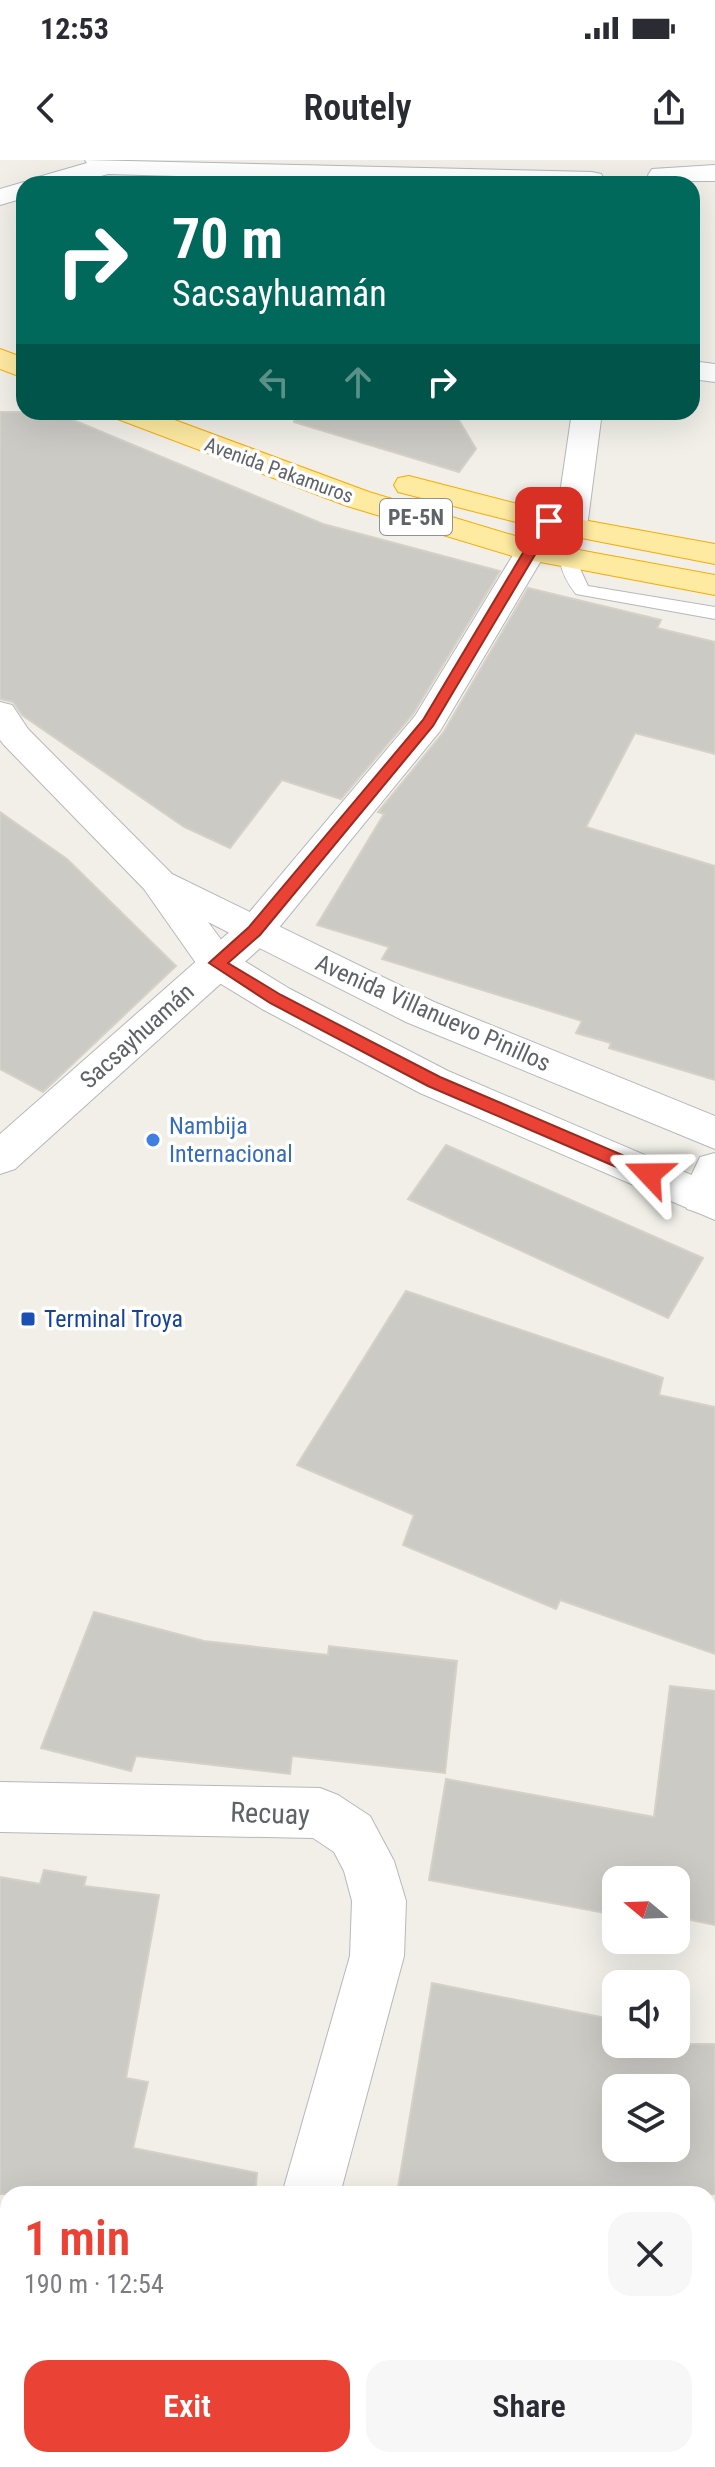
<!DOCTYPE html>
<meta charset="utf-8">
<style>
:root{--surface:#fff;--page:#f7f7f7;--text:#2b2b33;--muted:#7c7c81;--accent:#ea4335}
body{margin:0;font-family:"Roboto Condensed",sans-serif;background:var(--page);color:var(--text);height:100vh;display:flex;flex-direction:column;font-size:30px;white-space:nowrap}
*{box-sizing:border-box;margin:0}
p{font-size:26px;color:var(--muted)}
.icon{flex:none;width:44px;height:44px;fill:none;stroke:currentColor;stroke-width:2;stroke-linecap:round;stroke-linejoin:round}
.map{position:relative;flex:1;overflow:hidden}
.details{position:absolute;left:0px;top:2026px;width:716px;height:282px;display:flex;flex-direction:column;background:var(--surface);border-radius:24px 24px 0 0;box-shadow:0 8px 32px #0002}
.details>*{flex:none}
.banner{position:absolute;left:16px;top:16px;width:684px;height:244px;border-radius:24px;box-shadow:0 8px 32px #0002;background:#00695c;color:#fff;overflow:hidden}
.needle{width:52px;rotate:289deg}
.controls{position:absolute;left:602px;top:1706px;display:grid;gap:16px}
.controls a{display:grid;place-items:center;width:88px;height:88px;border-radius:16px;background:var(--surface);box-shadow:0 8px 32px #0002;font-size:40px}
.pin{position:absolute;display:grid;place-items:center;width:68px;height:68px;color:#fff;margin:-34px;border-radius:16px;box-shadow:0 4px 12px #0006}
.me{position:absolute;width:88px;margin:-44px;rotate:293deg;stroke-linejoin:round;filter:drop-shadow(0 0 6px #0008)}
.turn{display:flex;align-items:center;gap:28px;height:168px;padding:0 24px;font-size:36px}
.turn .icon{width:104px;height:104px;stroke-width:2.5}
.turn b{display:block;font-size:56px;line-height:68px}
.lanes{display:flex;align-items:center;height:76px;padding:0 24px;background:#0003;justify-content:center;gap:40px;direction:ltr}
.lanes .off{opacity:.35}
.round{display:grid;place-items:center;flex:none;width:84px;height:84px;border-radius:24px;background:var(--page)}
.summary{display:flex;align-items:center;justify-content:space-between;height:136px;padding:0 24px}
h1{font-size:48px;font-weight:600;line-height:60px;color:var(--accent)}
.action{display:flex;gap:16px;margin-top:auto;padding:16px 24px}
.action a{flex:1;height:92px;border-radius:24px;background:var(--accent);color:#fff;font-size:32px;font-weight:600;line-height:92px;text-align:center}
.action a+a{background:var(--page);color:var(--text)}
.status{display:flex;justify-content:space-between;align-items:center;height:56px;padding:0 40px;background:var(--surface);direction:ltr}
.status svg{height:22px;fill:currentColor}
header{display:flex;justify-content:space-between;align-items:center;height:104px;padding:0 24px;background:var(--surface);font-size:36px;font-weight:600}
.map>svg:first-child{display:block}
.building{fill:#cccac5;stroke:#d6d1c6;stroke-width:2;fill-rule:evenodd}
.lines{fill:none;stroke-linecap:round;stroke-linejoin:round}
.service-casing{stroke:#b5b8bc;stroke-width:2}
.minor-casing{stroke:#b5b8bc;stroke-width:2}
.tertiary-casing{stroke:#b5b8bc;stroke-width:2}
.trunk-casing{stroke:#f9ab00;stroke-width:2}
.service{fill:#fff;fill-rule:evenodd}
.minor{fill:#fff;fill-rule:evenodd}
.tertiary{fill:#fff;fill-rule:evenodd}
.trunk{fill:#feeaa1;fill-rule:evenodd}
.route{fill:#ea4335;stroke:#982c22;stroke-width:2}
.shop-dot{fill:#3f7fe0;stroke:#fff;stroke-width:3}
.transit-dot{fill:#1a4fb4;stroke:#fff;stroke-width:3}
.labels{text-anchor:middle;stroke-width:7;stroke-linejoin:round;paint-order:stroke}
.far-street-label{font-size:20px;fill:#5f6368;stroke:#fff}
.shield{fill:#fff;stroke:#8f9295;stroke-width:2}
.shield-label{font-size:22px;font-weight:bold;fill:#5f6368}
.street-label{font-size:24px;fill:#5f6368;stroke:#fff}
.shop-label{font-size:24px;fill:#366cbe;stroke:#fff;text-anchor:start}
.transit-label{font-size:24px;fill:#164399;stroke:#fff;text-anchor:start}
.near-street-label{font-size:28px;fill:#5f6368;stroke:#fff}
</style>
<div class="status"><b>12:53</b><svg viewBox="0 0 49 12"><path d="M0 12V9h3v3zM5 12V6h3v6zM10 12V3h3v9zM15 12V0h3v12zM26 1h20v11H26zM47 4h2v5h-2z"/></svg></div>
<header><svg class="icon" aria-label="back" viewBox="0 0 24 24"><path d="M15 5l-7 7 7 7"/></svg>Routely<svg class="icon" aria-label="share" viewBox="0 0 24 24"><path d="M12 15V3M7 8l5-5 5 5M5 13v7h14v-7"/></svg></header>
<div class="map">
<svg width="715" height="2307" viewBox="0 0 715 2307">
<rect width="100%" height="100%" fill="#f1efe8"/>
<!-- building -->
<g class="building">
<polygon points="0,252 54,252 323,364 500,411 413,554 341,639 282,620 230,688 184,667 22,555 13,542 0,539"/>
<polygon points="295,252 454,252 476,289 459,312 294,262"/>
<polygon points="528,428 661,460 657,468 715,482 715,594 635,573 586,667 715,706 715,920 609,888 611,883 576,873 582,861 382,799 389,787 317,765 384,654 378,652 443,573"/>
<polygon points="0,652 67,699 176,806 43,932 0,909"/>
<polygon points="446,985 703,1098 668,1158 408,1039"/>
<polygon points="406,1131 663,1218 659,1235 715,1247 715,1494 560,1440 556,1449 403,1385 414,1355 297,1305"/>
<polygon points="94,1452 204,1481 328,1495 329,1486 457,1501 445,1613 292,1596 290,1614 136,1596 131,1611 41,1588"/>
<polygon points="670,1526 715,1531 715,1765 676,1757 676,1720 616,1720 616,1755 429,1720 446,1619 654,1657"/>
<polygon points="44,1710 86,1717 84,1726 159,1735 126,1918 148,1922 133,1988 257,2013 255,2034 0,2034 0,1717 40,1724"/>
<path d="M432,1823L616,1860V1884H715V2034H397ZM616,1928H676V1988H616Z"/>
</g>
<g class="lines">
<!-- service casing -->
<g class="service-casing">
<path id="service" d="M571,362L580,367L576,400L588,426L715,447V459L576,434C558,411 557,395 562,367Z"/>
</g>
<!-- minor casing -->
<g class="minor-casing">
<g id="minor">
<polygon points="85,0 592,12 601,14 605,20 602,24 460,24 108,14 73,24 24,24 24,38 0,45 0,29 24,22 31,24 35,18 87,3"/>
<polygon points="715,5 715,21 652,21 648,15 652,9"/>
<polygon points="692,201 715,204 715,222 692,219"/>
<polygon points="572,252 602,252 587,367 582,374 571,376 558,372 440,571 268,781 15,1009 0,1014 0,974 242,761 415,556 538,354 557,354"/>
<polygon points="715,993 715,1049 702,1054 687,1049 681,1037 700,997"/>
<polygon points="0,1622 320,1628 338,1635 370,1656 394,1701 406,1741 404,1796 340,2034 282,2034 350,1796 352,1741 344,1711 334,1692 313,1678 0,1672"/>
<polygon points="0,2169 8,2171 8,2231 0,2229"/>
<polygon points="207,2300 269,2300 267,2307 205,2307"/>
<polygon points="498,2300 595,2300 598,2307 501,2307"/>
</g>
</g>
<!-- tertiary casing -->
<g class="tertiary-casing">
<polygon id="tertiary" points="0,542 12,545 28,569 172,714 434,842 715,956 715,989 406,862 208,762 231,793 290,829 448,911 715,1025 715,1060 420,933 262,849 203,813 144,729 4,585 0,580"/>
</g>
<!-- trunk casing -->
<g class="trunk-casing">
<g id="trunk">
<polygon points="0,189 24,198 24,218 0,209"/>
<polygon points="111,252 153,252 369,332 535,382 715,415 715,435 519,398 347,346 115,258"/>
<polygon points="409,316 572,358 715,384 715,404 571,376 398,332 394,325 398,318"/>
</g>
</g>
<!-- service -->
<use href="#service" class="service"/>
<!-- minor -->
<use href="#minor" class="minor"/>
<!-- tertiary -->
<use href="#tertiary" class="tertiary"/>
<!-- trunk -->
<use href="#trunk" class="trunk"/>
</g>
<!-- route -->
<polygon class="route" points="549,357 555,361 433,566 260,775 228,803 281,835 440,917 655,1009 657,1014 649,1021 428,926 270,843 209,803 249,767 423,560 542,361"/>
<!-- markers -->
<circle class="shop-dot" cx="153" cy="980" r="8"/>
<rect class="transit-dot" x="20" y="1151" width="16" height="16" rx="4"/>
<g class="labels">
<!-- far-street labels -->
<g class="far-street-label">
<text transform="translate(279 310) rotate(20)" y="7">Avenida Pakamuros</text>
</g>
<!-- shield labels -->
<rect class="shield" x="380" y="339" width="72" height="36" rx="6"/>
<g class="shield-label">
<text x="416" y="365">PE-5N</text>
</g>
<!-- street labels -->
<g class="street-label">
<text transform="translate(433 853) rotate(24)" y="8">Avenida Villanuevo Pinillos</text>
<text transform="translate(137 876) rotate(-42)" y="8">Sacsayhuamán</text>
</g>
<!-- shop labels -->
<g class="shop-label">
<text x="169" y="974">Nambija<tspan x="169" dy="28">Internacional</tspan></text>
</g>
<!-- transit labels -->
<g class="transit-label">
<text x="44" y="1167">Terminal Troya</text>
</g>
<!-- near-street labels -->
<g class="near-street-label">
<text transform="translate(270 1653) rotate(2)" y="10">Recuay</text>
</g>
</g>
</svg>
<div class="controls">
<a><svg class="needle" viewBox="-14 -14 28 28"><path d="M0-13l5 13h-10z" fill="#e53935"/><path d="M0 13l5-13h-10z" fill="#7c7c81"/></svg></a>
<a><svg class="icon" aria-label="sound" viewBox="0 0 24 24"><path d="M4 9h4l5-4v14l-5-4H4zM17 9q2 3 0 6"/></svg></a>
<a><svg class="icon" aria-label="layers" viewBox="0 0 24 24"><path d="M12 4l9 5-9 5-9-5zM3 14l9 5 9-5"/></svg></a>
</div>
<div class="pin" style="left:549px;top:361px;background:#d93025"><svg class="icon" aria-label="arrive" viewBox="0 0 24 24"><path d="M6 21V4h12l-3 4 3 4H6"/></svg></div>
<svg class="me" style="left:649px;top:1014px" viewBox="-20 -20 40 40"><path d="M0-17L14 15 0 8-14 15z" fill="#ea4335" stroke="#fff" stroke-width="4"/></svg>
<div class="banner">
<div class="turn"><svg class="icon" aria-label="right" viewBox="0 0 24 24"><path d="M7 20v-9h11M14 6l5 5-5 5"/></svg><div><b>70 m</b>Sacsayhuamán</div></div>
<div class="lanes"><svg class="icon off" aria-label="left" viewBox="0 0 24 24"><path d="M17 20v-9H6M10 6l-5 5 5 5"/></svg><svg class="icon off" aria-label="ahead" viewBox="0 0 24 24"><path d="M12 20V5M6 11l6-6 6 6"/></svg><svg class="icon" aria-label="right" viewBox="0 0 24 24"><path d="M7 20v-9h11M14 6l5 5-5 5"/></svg></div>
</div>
<section class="details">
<div class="summary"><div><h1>1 min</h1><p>190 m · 12:54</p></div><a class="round"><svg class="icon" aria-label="close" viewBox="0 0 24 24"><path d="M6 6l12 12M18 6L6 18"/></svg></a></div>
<div class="action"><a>Exit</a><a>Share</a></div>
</section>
</div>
